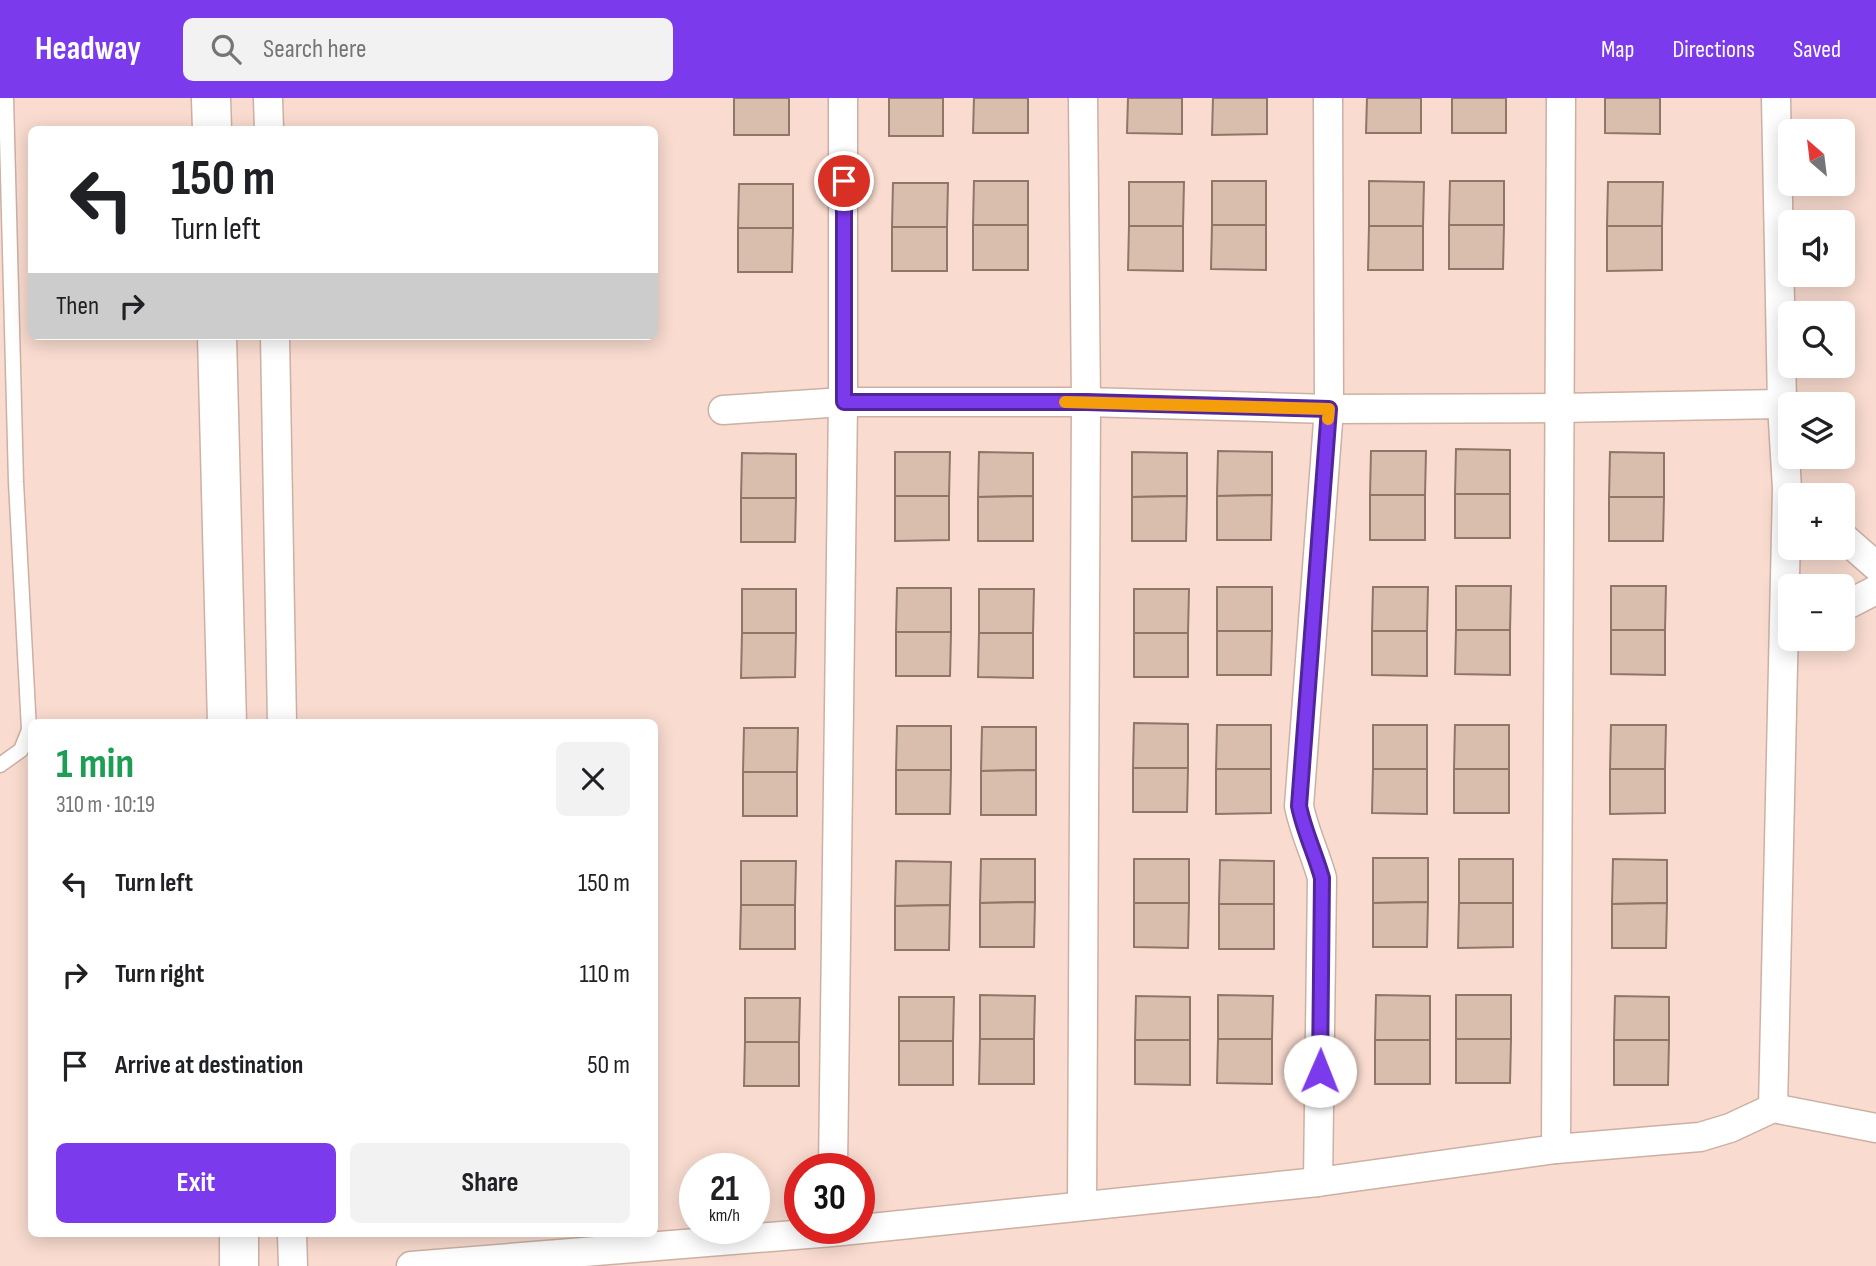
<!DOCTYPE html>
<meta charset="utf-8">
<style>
:root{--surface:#fff;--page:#f2f2f2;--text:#202124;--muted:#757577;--accent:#7c3aed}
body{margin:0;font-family:"Sofia Sans Condensed",sans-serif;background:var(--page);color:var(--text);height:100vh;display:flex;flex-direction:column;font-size:26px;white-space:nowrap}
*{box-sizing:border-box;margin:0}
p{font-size:23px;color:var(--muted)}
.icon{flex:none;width:38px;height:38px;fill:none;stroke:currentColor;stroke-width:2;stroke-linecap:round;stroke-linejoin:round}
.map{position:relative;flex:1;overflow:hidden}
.details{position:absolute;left:28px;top:621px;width:630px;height:518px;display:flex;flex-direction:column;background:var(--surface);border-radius:10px;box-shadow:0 4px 18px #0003}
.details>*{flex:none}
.banner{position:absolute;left:28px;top:28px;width:630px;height:214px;border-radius:10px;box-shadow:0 4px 18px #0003;background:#fff;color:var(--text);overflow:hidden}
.needle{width:46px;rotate:332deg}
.tools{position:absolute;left:1778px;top:21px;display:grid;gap:14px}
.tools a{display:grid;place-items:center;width:77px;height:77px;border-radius:10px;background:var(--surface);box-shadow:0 4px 18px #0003;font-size:35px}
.speed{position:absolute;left:679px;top:1055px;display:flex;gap:14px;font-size:35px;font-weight:700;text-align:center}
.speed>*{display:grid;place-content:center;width:91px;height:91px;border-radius:50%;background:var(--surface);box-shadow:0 4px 18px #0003;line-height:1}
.speed small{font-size:18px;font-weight:400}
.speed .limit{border:10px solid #d22;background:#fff;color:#111}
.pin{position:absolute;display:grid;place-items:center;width:60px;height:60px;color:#fff;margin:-30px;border:4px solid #fff;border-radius:50%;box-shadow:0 2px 7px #0007}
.me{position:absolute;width:77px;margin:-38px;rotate:1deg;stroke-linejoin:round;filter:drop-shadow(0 0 5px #0008)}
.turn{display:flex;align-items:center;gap:24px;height:147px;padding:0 28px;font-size:32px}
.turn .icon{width:91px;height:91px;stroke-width:2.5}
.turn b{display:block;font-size:49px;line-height:60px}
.then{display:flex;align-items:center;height:66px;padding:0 28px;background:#0003;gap:14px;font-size:26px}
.round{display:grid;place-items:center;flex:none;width:74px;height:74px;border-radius:10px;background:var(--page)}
.overview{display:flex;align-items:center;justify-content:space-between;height:119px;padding:0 28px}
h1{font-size:42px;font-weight:700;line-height:52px;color:#1e9e55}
.action{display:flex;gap:14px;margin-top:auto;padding:14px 28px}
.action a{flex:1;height:80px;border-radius:10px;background:var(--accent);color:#fff;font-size:28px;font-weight:700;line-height:80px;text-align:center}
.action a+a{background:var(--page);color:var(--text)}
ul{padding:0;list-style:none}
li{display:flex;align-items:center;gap:21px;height:91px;padding:0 28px}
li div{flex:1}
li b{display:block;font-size:26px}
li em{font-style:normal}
header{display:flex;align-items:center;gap:42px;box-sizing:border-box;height:98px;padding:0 35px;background:var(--accent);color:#fff}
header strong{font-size:33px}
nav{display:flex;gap:38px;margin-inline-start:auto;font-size:24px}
.search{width:490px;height:63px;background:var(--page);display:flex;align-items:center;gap:18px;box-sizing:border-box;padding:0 24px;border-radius:10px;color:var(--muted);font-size:26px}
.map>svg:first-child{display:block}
.building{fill:#d9beae;stroke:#8f7768;stroke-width:2}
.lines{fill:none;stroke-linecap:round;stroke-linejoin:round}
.lane-casing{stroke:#cdb0a4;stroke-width:17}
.street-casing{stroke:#cdb0a4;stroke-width:31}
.secondary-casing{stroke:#cdb0a4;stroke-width:41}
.lane{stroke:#fff;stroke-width:14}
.street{stroke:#fff;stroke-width:28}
.secondary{stroke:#fff;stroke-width:38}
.route-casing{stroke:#51269a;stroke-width:18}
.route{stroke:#7c3aed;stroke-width:12}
.slow{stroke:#f59e0b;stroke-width:12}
</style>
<header>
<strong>Headway</strong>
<div class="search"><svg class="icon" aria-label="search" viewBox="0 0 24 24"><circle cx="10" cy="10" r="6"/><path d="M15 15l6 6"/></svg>Search here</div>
<nav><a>Map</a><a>Directions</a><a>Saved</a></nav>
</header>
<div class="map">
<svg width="1876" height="1168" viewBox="0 0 1876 1168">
<rect width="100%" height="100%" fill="#f9dbcf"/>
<!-- building -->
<g class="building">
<rect x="734" y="0" width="55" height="37"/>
<rect x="889" y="0" width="54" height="38"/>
<polygon points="974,0 1028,0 1028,35 973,35"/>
<polygon points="1128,0 1182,0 1182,36 1127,35"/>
<polygon points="1213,0 1267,0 1267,36 1212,37"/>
<polygon points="1367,0 1421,0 1421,35 1366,35"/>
<rect x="1452" y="0" width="54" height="35"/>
<polygon points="1605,0 1660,0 1660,36 1605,35"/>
<polygon points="974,83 1028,83 1028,127 973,127"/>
<rect x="1212" y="83" width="54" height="44"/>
<polygon points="1369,83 1424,84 1423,128 1369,128"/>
<polygon points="1450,83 1504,83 1504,127 1449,127"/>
<polygon points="1129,84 1184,84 1183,128 1129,128"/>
<polygon points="1608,84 1663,84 1662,128 1607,128"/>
<polygon points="893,85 948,85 947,129 892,129"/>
<polygon points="739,86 793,86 793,130 738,130"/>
<rect x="973" y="127" width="55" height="45"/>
<polygon points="1212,127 1266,127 1266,172 1211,171"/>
<polygon points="1449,127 1504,127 1503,171 1449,171"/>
<polygon points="1129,128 1183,128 1183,173 1128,172"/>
<polygon points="1369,128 1423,128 1423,172 1368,172"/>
<polygon points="1607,128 1662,128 1662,172 1607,173"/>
<rect x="892" y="129" width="55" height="44"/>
<polygon points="738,130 793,130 792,174 738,174"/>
<polygon points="1456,351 1510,352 1510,396 1455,396"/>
<polygon points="1218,353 1272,354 1272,397 1217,398"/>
<polygon points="1371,353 1426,353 1425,397 1370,397"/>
<polygon points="895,354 950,354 949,398 895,398"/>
<polygon points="979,354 1033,355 1033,398 978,399"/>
<polygon points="1132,354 1187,355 1187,398 1132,399"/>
<polygon points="1610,354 1664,355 1664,399 1609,399"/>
<polygon points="742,355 796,356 796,400 741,400"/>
<rect x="1455" y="396" width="55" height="44"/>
<polygon points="1272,397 1271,442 1217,442 1217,398"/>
<rect x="1370" y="397" width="55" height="45"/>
<polygon points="895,398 949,398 949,442 895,443"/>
<polygon points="1033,398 1033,443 978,443 978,399"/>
<polygon points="1187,398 1186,443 1132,443 1132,399"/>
<polygon points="1609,399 1664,399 1663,443 1609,443"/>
<polygon points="741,400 796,400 795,444 741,444"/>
<polygon points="1456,488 1511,488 1510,532 1456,532"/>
<polygon points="1611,488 1666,488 1665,532 1611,532"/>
<rect x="1217" y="489" width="55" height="44"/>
<polygon points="1373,489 1428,489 1427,533 1372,533"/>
<polygon points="897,490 951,490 951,534 896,534"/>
<rect x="742" y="491" width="54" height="44"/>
<polygon points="979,491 1034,491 1033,535 979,535"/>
<polygon points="1134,491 1189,491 1188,535 1134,535"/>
<polygon points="1456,532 1510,532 1510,577 1455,576"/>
<polygon points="1611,532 1665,532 1665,577 1611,576"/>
<polygon points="1217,533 1272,533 1271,577 1217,577"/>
<polygon points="1372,533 1427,533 1427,578 1372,577"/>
<polygon points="896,534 951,534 950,578 896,578"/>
<polygon points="742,535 796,535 795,579 741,580"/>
<polygon points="979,535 1033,535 1033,580 978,579"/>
<rect x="1134" y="535" width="54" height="44"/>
<polygon points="1134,625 1188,626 1188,670 1133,670"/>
<polygon points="1217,627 1271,627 1271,671 1216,671"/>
<rect x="1373" y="627" width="54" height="44"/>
<polygon points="1455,627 1509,627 1509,671 1454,671"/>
<polygon points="1611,627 1666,627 1665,671 1610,671"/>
<polygon points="897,628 951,628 951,672 896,672"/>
<polygon points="982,629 1036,629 1036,672 981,673"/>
<polygon points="744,630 798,630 797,674 743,674"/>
<polygon points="1133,670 1188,670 1187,714 1133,714"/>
<polygon points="1216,671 1271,671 1271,715 1216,716"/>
<polygon points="1373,671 1427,671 1427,716 1372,715"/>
<rect x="1454" y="671" width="55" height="44"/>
<polygon points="1610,671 1665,671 1665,715 1610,716"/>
<polygon points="896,672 951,672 950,716 896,716"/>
<polygon points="1036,672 1036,717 981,717 981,673"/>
<rect x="743" y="674" width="54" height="44"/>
<polygon points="1373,760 1428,760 1428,804 1373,805"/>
<polygon points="981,761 1035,761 1035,804 980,805"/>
<rect x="1134" y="761" width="55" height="44"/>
<rect x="1459" y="761" width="54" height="44"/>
<polygon points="1613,761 1667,762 1667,805 1612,806"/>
<polygon points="1220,762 1274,763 1274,806 1219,806"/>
<polygon points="741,763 796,763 795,807 741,807"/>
<polygon points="896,763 951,764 950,807 895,808"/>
<polygon points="1035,804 1034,849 980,849 980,805"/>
<polygon points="1428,804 1427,849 1373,849 1373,805"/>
<polygon points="1134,805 1189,805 1188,850 1134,849"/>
<polygon points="1459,805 1513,805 1513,849 1458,850"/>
<polygon points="1667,805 1666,850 1612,850 1612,806"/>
<rect x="1219" y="806" width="55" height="45"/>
<polygon points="741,807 795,807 795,851 740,851"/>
<polygon points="950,807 949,852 895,852 895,808"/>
<polygon points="980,897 1035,898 1034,941 980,941"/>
<polygon points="1218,897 1273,898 1272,941 1218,941"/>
<polygon points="1376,897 1430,898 1430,942 1375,942"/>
<rect x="1456" y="897" width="55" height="44"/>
<polygon points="1136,898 1190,899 1190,942 1135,942"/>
<polygon points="1615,898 1669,899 1669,942 1614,942"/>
<polygon points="899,899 954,899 953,943 899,943"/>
<polygon points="745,900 800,900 799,944 745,944"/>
<polygon points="980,941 1034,941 1034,986 979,986"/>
<polygon points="1218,941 1272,941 1272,986 1217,985"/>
<polygon points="1456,941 1511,941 1510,985 1456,985"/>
<polygon points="1135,942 1190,942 1190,987 1135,986"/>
<rect x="1375" y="942" width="55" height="44"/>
<polygon points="1614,942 1669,942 1668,987 1614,987"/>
<rect x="899" y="943" width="54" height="44"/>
<polygon points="745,944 799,944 799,988 744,988"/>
</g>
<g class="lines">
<!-- lane casing -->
<g class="lane-casing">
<polyline id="lane" points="0,667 21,652 29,632 16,384 6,0"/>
</g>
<!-- street casing -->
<g class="street-casing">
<g id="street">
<polyline points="268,0 269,32"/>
<polyline points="275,238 282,625"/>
<polyline points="723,312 843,304 1086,304 1329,311 1559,310 1782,306"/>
<polyline points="1843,439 1876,468"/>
<polyline points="1843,509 1876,492"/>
<polyline points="1773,1010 1787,391 1782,306 1776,0"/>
<polyline points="1556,1051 1561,0"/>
<polyline points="833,1071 843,304 843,0"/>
<path d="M1318,1084L1322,780C1315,755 1304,733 1299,708L1329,311L1328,0"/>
<polyline points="1082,1108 1086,304 1083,0"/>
<polyline points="292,1136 293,1168"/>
<polyline points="411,1168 832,1134 1318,1084 1556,1051 1700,1039 1730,1030 1773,1010 1876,1030"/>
</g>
</g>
<!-- secondary casing -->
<g class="secondary-casing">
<g id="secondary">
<polyline points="211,0 212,32"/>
<polyline points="217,238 227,625"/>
<polyline points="239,1136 239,1168"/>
</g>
</g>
<!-- lane -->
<use href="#lane" class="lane"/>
<!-- street -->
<use href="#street" class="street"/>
<!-- secondary -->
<use href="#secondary" class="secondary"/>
</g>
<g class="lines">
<!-- route casing -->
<g class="route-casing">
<path id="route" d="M844,83V304H1086L1329,311L1299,708C1304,733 1315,755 1322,780L1320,973"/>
</g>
<!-- route -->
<use href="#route" class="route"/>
<!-- slow -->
<polyline class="slow" points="1065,304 1329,311 1328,321"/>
</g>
</svg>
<div class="tools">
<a><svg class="needle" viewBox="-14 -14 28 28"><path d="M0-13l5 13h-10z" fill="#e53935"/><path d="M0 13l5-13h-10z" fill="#757577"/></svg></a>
<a><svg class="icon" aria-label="sound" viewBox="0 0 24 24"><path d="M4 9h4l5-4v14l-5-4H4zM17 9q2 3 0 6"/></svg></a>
<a><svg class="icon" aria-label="search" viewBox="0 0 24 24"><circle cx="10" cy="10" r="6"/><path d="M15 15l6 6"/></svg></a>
<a><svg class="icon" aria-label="layers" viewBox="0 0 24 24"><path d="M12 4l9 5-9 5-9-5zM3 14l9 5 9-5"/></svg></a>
<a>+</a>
<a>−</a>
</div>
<div class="speed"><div>21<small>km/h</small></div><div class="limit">30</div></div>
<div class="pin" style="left:844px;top:83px;background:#d93025"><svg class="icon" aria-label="arrive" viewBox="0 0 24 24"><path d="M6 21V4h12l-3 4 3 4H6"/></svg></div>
<svg class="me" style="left:1320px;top:973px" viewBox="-20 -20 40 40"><circle r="19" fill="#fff"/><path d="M0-13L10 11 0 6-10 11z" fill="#7c3aed"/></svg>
<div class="banner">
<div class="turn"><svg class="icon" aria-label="left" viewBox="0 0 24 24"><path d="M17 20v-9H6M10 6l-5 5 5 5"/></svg><div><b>150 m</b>Turn left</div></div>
<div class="then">Then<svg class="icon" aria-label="right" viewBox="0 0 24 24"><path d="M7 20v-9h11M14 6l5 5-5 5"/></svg></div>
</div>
<section class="details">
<div class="overview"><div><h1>1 min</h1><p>310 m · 10:19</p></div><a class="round"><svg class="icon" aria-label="close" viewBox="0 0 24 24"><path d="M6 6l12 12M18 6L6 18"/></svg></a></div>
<ul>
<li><svg class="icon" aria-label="left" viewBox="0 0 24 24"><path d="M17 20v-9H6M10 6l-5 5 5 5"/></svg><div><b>Turn left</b></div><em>150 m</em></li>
<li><svg class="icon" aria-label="right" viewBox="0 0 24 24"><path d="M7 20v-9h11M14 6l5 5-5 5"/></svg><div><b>Turn right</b></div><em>110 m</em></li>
<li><svg class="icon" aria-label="arrive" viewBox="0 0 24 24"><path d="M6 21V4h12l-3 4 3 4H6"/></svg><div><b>Arrive at destination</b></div><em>50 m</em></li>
</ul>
<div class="action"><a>Exit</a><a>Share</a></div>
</section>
</div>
